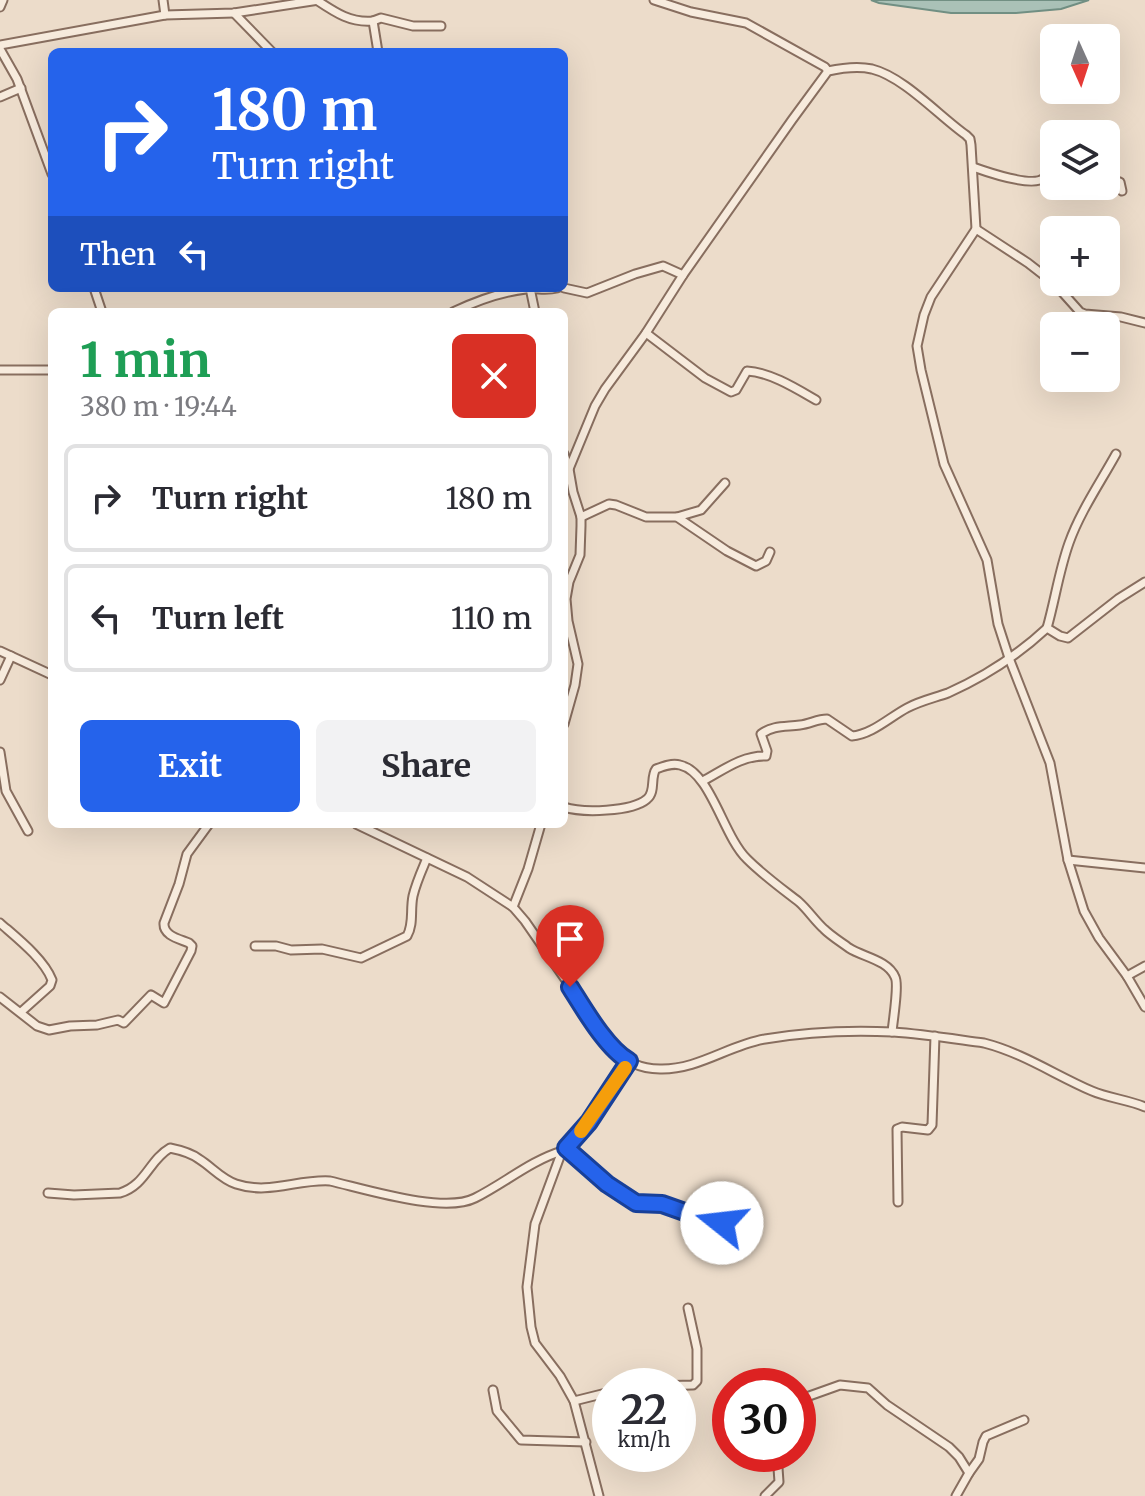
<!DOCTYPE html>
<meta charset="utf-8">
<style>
:root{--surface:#fff;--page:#f2f2f3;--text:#2b2b33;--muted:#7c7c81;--line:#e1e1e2;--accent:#2563eb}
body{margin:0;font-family:Merriweather,serif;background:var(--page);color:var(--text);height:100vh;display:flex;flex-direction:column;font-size:30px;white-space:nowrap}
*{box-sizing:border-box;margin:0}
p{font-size:26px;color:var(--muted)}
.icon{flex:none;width:44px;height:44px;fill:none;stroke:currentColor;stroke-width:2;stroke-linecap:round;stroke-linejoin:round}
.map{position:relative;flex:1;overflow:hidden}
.side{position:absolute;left:48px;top:308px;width:520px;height:520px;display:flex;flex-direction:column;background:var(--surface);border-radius:12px;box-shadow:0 8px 32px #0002}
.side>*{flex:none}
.top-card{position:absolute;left:48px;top:48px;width:520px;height:244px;border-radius:12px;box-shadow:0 8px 32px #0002;background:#2563eb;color:#fff;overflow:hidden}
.needle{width:52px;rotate:177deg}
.tools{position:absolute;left:1040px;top:24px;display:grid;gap:16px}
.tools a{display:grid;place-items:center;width:80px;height:80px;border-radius:12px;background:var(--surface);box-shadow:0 8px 32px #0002;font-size:40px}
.speed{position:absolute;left:592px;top:1368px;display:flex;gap:16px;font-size:40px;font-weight:700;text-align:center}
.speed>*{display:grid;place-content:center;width:104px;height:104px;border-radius:50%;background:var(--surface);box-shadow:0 8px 32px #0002;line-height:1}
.speed small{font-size:20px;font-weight:400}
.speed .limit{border:12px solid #d22;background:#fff;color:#111}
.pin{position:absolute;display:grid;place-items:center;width:68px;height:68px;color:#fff;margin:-82px -34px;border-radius:50% 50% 50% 0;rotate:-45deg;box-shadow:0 0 8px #0007}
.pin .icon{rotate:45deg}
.me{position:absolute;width:88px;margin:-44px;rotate:286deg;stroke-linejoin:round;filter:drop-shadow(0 0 6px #0008)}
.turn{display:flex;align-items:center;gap:28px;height:168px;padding:0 32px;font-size:36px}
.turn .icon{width:104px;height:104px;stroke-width:2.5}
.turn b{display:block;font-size:56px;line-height:68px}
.then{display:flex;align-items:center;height:76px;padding:0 32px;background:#0003;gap:16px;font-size:30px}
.round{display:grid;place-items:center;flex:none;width:84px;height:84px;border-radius:12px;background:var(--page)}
.overview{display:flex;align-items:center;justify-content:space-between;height:136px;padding:0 32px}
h1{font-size:48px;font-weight:700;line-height:60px;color:#1e9e55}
.cta{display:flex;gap:16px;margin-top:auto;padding:16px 32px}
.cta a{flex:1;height:92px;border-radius:12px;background:var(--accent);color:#fff;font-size:32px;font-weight:700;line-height:92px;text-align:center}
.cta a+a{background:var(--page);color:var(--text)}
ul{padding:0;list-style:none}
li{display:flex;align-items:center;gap:24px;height:108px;margin:0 16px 12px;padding:0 16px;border:4px solid var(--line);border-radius:12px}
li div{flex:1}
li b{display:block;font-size:30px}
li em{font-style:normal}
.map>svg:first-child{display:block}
.water{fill:#aac1b7;stroke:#718f83;stroke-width:2}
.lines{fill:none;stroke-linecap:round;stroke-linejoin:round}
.minor-casing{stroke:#886e5f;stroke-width:11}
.minor{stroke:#f7ebdd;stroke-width:7}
.route-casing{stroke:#184099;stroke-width:20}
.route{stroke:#2563eb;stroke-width:14}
.slow{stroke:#f59e0b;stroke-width:14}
</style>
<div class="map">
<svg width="1145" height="1496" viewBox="0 0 1145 1496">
<rect width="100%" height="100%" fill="#ecdcca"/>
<!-- water -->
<polygon class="water" points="871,0 1089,0 1061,9 1016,13 951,13 879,3"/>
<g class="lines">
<!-- minor casing -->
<g class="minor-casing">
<g id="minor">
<polyline points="163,0 165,15"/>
<polyline points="654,0 691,12 746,23 825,67 828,71"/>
<path d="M318,1C336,13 351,23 373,21L378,52"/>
<polyline points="0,7 3,0"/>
<polyline points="234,13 272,52"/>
<polyline points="373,21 381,18 413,26 441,26"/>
<polyline points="0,45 165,15 234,13 319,0"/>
<polyline points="0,49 17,79 52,174"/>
<polyline points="0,97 21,88"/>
<path d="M973,167C987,172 1033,188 1044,178C1048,175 1051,166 1054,161"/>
<polyline points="1106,178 1120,182 1122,191"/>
<polyline points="976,229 1028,263 1055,284 1080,312 1085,314 1121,317 1145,323"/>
<polyline points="94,288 102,312"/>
<polyline points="530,288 535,312"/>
<polyline points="564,288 587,293 635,274 663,266 683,275"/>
<path d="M453,312C476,301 501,292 526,289C537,288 546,291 557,288"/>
<path d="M646,333L705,378L731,392L736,390L747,371C770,372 797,389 816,400"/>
<polyline points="0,370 52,370"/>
<polyline points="564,454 569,469 573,492 581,517 581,526 580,555 569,582 566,599 568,621 578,664 575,685 564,724"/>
<path d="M569,469L595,406L605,389L646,333L683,275L792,120L828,71C842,68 858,66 872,69C904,77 939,116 966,135L970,139L971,145L976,229L931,297L924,315L917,346L921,370L944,464L987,560L998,624L1009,658L1050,763L1068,860L1084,911L1099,938L1127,976L1145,1007"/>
<polyline points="581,517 609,504 616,505 646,517 677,517 727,551 756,566 766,561 770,552"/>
<polyline points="677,517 701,510 725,483"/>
<path d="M1047,628C1055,600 1059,571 1069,543C1080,512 1100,483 1116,454"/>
<polyline points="0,651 52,675"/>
<polyline points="0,680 11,656"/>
<polyline points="0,752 6,791 28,831"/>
<path d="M703,781C722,771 742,755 766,756L767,751L761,734C773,725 786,727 800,725C810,724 817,719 827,719L852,736C871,735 890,717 907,708C920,701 934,698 948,693C984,677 1018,655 1047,628L1060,636L1068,638L1118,599L1145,582"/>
<path d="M564,807C582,813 632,812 647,799C656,792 650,777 656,769C664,766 672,763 680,765C711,772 723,836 747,859C763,875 781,888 799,902C808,910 815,921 824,929C831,936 841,942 849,948C863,957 888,960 895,977C899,984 893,1021 892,1032"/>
<path d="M356,824L467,877L513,907L525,921L612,1047C624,1061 641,1069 660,1069C698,1070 729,1045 765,1039C806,1032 851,1030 893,1032C923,1034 954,1039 984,1043C1023,1053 1055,1075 1092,1091C1108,1098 1129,1100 1145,1107"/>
<polyline points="1068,860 1145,868"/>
<polyline points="513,907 528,869 541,824"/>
<path d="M0,923C17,938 44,959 52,980L50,986L21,1012"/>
<path d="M255,946H276L291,950L322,949L361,958L407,936C414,924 410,910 413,896C416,883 422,870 427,858"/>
<polyline points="1127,976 1145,966"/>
<path d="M0,997L37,1026L49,1030L70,1026L97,1025L118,1020L124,1023L151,995L164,1003L191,951L192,946L189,943C180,939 163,936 164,923L179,884L187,854L209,824"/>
<polyline points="566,1148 607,1184 636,1203 662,1204 696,1216 718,1217 722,1223 722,1232"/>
<path d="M48,1193L74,1195L120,1193C146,1185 149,1160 170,1148C180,1150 191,1153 199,1159C212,1167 221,1179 236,1184C269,1195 297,1179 330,1181C365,1189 444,1214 475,1198C505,1183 530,1161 562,1151"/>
<polyline points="898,1202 897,1129 902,1127 928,1130 932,1125 935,1036"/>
<polyline points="652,1386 693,1385 697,1381 697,1349 688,1308"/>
<polyline points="493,1390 497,1411 521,1440 586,1442"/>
<polyline points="798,1400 840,1385 868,1388 887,1405 949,1447 959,1457 969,1473 956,1496"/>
<polyline points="574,1401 610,1392"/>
<polyline points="969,1473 979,1459 983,1442 986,1436 1024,1420"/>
<polyline points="599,1496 574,1401 560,1376 535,1343 531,1327 527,1287 535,1224 562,1151 589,1122 629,1061"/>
<polyline points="765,1496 779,1482 777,1454"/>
</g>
</g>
<!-- minor -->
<use href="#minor" class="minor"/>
</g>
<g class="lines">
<!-- route casing -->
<g class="route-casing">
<path id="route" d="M570,987C584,1009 607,1049 629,1061L589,1122L566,1148L607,1184L636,1203L662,1204L696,1216L718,1217L722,1223"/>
</g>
<!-- route -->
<use href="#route" class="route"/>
<!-- slow -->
<polyline class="slow" points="581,1131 625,1068"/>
</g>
</svg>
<div class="tools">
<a><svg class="needle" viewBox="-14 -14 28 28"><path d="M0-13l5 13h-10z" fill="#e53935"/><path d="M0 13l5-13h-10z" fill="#7c7c81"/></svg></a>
<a><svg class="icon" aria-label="layers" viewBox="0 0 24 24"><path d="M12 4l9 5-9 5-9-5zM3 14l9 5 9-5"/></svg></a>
<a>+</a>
<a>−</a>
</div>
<div class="speed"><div>22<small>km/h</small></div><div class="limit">30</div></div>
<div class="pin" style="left:570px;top:987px;background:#d93025"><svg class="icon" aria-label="arrive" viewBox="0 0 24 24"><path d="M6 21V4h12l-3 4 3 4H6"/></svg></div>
<svg class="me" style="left:722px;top:1223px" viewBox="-20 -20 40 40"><circle r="19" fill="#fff"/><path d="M0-13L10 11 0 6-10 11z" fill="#2563eb"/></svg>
<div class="top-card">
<div class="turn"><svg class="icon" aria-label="right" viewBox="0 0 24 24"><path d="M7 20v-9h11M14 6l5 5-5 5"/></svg><div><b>180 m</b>Turn right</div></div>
<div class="then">Then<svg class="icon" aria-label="left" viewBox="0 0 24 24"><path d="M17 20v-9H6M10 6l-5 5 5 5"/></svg></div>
</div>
<section class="side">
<div class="overview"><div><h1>1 min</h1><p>380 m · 19:44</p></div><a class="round" style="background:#d93025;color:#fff"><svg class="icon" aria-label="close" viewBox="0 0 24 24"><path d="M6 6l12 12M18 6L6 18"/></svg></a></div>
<ul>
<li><svg class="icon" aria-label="right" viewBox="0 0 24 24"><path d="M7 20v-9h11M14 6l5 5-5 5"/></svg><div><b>Turn right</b></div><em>180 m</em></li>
<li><svg class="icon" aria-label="left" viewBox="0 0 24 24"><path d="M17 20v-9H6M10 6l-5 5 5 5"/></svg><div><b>Turn left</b></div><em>110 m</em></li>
</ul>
<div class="cta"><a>Exit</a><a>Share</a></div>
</section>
</div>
